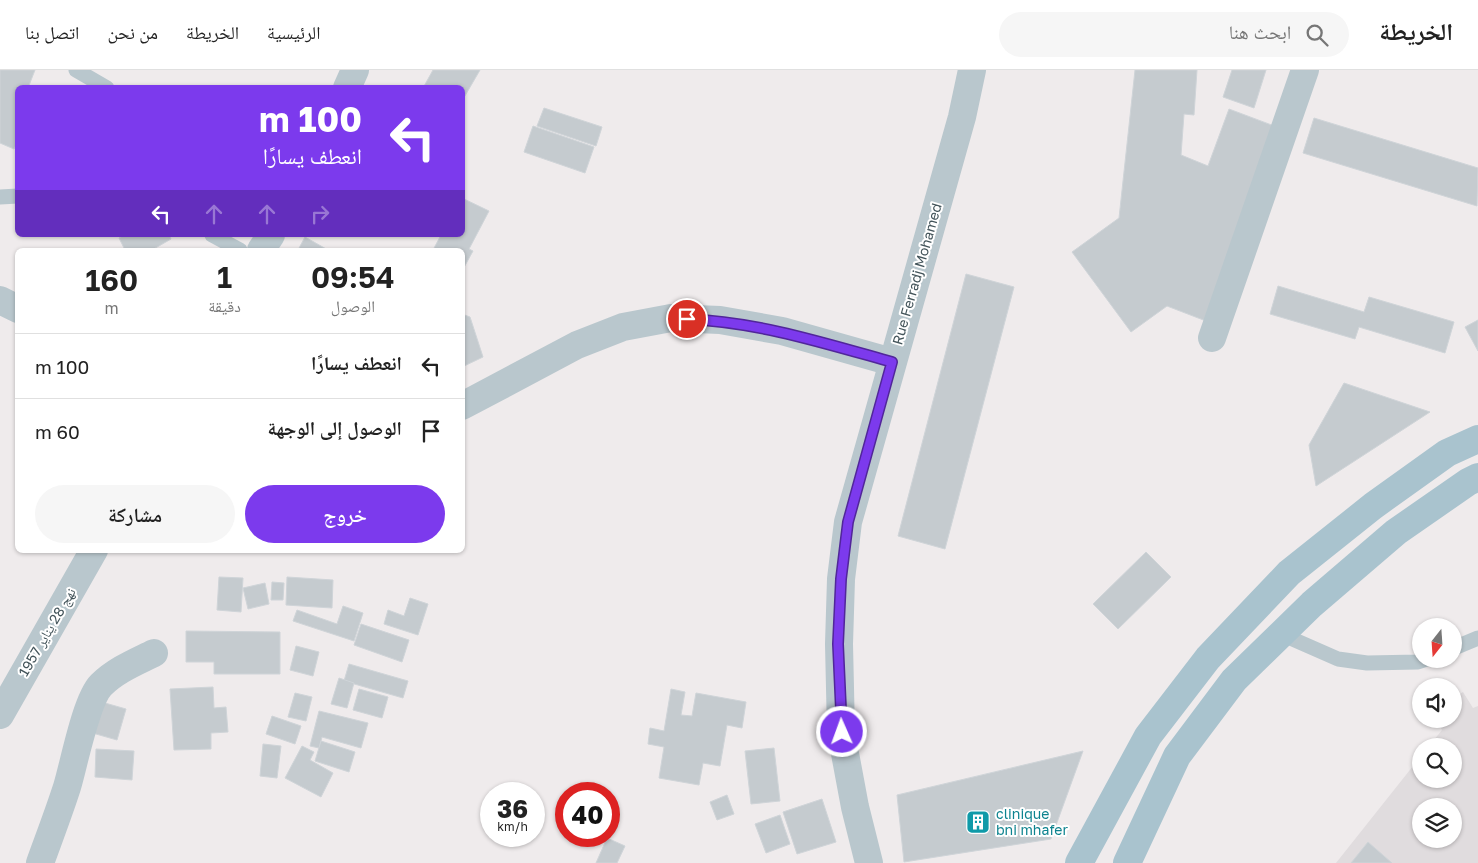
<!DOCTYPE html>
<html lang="ar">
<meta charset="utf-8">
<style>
:root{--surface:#fff;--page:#f6f6f6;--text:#222;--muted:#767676;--line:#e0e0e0;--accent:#7c3aed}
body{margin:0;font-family:"Golos Text","Noto Naskh Arabic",sans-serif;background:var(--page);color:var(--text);direction:rtl;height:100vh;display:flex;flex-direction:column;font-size:19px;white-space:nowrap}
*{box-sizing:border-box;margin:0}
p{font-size:16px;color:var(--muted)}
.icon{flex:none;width:28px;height:28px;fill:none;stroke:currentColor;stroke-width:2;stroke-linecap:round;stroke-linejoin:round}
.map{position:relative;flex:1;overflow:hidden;direction:ltr}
.sheet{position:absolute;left:15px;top:178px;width:450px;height:305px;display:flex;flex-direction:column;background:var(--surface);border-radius:8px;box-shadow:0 1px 4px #0004;direction:rtl}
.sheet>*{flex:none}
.guide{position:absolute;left:15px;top:15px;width:450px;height:152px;border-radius:8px;box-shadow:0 1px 4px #0004;direction:rtl;background:#7c3aed;color:#fff;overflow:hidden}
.needle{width:32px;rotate:197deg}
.tools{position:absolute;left:1412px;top:548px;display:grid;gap:10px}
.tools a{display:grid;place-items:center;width:50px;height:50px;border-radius:50%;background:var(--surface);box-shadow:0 1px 4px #0004;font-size:25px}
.speed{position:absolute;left:480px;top:712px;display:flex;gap:10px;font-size:25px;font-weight:700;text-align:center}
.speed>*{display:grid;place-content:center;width:65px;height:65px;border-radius:50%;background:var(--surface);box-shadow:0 1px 4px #0004;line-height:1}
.speed small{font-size:12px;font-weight:400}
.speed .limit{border:8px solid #d22;background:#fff;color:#111}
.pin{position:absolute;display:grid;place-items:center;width:42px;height:42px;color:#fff;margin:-21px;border:2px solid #fff;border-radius:50%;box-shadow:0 1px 5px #0007}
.me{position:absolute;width:55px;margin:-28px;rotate:358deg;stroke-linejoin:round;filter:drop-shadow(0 0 4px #0008)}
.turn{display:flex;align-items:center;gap:18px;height:105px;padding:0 20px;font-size:22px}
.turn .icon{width:65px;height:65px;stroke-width:2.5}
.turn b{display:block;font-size:35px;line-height:42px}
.lanes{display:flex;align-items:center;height:48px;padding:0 20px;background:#0003;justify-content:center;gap:25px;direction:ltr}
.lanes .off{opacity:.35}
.eta{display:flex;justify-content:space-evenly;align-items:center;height:85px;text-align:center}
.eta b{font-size:30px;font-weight:600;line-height:35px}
.action{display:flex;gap:10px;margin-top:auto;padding:10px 20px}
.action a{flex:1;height:58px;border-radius:30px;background:var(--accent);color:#fff;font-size:20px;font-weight:600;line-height:58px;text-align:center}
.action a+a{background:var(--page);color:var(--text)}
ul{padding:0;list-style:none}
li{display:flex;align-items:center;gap:15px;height:65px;padding:0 20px;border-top:1px solid var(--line)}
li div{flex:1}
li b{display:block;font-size:19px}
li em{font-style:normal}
header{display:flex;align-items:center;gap:30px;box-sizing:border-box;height:70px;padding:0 25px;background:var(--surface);border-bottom:1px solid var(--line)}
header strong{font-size:24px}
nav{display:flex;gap:28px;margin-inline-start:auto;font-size:18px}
.search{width:350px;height:45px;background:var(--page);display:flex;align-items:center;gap:12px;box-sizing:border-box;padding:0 18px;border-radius:28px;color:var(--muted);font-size:19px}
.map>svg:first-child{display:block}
.education{fill:#e0dcde;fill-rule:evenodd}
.building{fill:#c5cbcf;stroke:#cfd4d8}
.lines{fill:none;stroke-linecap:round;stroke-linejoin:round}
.service{stroke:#b9c7cd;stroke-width:15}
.minor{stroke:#b9c7cd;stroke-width:28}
.tertiary{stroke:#b9c7cd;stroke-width:28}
.primary{stroke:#a9c3ce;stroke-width:28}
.route-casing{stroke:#51269a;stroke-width:12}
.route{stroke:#7c3aed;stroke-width:9}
.labels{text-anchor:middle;stroke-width:4;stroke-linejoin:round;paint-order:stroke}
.street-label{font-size:14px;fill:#43545a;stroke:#fff}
.culture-label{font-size:14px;fill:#0d838f;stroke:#fff;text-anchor:start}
</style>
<header>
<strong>الخريطة</strong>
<div class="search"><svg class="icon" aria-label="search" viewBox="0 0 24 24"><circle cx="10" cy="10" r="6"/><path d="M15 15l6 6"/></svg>ابحث هنا</div>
<nav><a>الرئيسية</a><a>الخريطة</a><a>من نحن</a><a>اتصل بنا</a></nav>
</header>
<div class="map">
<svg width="1478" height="793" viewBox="0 0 1478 793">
<rect width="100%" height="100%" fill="#efebec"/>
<!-- education -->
<path class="education" d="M1463,622L1473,638L1478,636V793H1336L1421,686V709H1454V676H1429L1442,660L1436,649H1454V628ZM1421,736H1454V769H1421Z"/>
<!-- building -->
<g class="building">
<polygon points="0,0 35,0 28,18 18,18 18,71 14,79 0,73"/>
<polygon points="433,0 480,0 462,31 462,18 423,18"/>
<polygon points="1135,0 1197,0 1194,45 1184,44 1181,85 1208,96 1229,39 1277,57 1206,251 1167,236 1131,262 1072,182 1119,148"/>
<polygon points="1232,0 1266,0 1254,38 1223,27"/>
<polygon points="544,38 602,57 596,76 537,56"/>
<polygon points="1314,48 1478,98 1477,136 1303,83"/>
<polygon points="533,56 594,77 585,103 524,82"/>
<polygon points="462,128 489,141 469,179 473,181 462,201 462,180 433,180 441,165 462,165"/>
<polygon points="125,165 169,165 171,169 152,180 125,180 119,168"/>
<polygon points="305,167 328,180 298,180"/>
<polygon points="966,204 1014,217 945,479 898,466"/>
<polygon points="1278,216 1364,242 1369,227 1454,252 1445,283 1359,257 1355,269 1270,244"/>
<polygon points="462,244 470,247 483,287 462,297"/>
<polygon points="1478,250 1478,281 1465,257"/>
<polygon points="1344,313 1430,342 1316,416 1309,375"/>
<polygon points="1146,482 1171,507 1118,559 1093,534"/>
<polygon points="219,507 243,508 241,542 217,540"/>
<polygon points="287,507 333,510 332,538 286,535"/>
<polygon points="272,512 284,513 283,530 271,530"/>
<polygon points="265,513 269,534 248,539 243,518"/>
<polygon points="410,528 428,534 418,565 384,554 388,540 404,546"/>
<polygon points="343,536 363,543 354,571 293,551 297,540 337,554"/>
<polygon points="361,554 409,570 402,592 354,575"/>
<polygon points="186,561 280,562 280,604 214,604 214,592 186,592"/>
<polygon points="296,576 319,582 313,606 290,600"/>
<polygon points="349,594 408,611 403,628 344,611"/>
<polygon points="339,608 354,613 347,638 331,634"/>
<polygon points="213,617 214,638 226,637 228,662 211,663 211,679 174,680 170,619"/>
<polygon points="359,619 388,627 382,648 353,640"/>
<polygon points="671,619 685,622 681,645 692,646 696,623 746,632 742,658 727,655 720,696 703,693 699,715 659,708 664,677 648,674 650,658 664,661"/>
<polygon points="295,623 312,627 306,651 288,647"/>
<polygon points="98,631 126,639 117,670 89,662"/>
<polygon points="319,641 368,653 361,678 322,667 319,678 310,676"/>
<polygon points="272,646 301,656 295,674 266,664"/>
<polygon points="321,671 355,682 349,702 315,691"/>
<polygon points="263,674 281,676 277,708 260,706"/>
<polygon points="302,676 314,682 310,690 333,703 321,727 285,708"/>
<polygon points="774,678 780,731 751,734 745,681"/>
<polygon points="96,679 134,681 132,710 95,707"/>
<polygon points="1083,681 1051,769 904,792 897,725"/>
<polygon points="727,725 734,744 717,750 710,732"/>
<polygon points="822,729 836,772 797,784 783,742"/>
<polygon points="780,745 790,774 766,783 755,754"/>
<polygon points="607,768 625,776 617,793 596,793"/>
<polygon points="1368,772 1392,793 1351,793"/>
</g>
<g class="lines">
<!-- service -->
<g class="service">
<polyline points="76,0 107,18"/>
<polyline points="0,127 18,126"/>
<polyline points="212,165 240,180"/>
<polyline points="1281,564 1338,589 1367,593 1418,592 1427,589"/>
<polyline points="1454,578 1478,568"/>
</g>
<!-- minor -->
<g class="minor">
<polyline points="0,230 18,239"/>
<polyline points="1212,268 1305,0"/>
<polyline points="462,336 577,275 623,257 671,248 720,250 782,261 892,292"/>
<path d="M40,793C49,768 59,742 67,717C74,694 86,630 101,615C116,600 136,592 154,583"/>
</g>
<!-- tertiary -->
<g class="tertiary">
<polyline points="347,18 355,0"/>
<polyline points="261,180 271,165"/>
<polyline points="0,645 94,480"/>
<polyline points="869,793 855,737 841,662 839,574 841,509 848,452 962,47 972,0"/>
</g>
<!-- primary -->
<g class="primary">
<polyline points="1079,793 1148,666 1208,588 1289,503 1373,436 1447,383 1478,369"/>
<polyline points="1127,793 1177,686 1234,610 1312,534 1396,462 1468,412 1478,407"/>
</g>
</g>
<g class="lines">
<!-- route casing -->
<g class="route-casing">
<path id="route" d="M687,249C758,252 824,273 892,292L848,452L841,509L838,574L842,662"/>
</g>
<!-- route -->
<use href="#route" class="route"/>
</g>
<!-- icons -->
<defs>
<g id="building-square" transform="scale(1.25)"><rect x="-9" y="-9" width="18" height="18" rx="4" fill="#0f9aa8" stroke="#fff"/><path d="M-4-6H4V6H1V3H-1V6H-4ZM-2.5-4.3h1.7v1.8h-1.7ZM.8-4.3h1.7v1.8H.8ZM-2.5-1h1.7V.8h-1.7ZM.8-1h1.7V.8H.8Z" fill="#fff"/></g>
</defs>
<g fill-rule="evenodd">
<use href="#building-square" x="978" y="752"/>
</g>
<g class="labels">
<!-- street labels -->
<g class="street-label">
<text transform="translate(917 204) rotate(-74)" y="5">Rue Ferradj Mohamed</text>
<text transform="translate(47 562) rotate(-60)" y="5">نهج 28 يناير 1957</text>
</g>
<!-- culture labels -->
<g class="culture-label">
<text x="996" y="749">clinique<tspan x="996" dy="16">bni mhafer</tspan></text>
</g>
</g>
</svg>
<div class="tools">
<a><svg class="needle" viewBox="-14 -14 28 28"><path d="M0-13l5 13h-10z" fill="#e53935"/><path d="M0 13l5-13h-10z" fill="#767676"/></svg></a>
<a><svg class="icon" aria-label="sound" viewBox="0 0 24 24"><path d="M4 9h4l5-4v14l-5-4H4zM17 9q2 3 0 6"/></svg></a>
<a><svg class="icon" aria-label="search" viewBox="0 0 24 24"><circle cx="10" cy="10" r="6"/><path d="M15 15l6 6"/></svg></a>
<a><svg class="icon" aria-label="layers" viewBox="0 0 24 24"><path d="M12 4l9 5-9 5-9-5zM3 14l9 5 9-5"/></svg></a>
</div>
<div class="speed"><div>36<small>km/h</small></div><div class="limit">40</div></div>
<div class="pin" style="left:687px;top:249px;background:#d93025"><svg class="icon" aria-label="arrive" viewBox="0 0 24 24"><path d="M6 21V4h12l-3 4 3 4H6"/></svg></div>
<svg class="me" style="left:842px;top:662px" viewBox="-20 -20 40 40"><circle r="17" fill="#7c3aed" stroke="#fff" stroke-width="3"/><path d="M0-11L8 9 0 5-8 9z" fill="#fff"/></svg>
<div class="guide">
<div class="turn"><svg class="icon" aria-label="left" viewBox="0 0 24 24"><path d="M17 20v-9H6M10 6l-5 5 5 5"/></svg><div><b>100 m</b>انعطف يسارًا</div></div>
<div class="lanes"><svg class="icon" aria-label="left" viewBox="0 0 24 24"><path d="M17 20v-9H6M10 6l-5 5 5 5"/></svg><svg class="icon off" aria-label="ahead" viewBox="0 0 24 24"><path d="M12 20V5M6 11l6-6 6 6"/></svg><svg class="icon off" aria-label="ahead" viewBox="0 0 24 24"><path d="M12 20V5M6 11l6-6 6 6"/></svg><svg class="icon off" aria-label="right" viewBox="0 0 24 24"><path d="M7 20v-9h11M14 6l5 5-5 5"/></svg></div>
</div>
<section class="sheet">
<div class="eta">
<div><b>09:54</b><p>الوصول</p></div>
<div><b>1</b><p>دقيقة</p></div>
<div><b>160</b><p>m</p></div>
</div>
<ul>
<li><svg class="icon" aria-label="left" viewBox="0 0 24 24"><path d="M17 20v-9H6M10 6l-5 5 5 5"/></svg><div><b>انعطف يسارًا</b></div><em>100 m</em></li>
<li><svg class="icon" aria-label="arrive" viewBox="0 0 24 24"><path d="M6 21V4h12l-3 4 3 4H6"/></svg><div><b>الوصول إلى الوجهة</b></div><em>60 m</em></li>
</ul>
<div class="action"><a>خروج</a><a>مشاركة</a></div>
</section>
</div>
